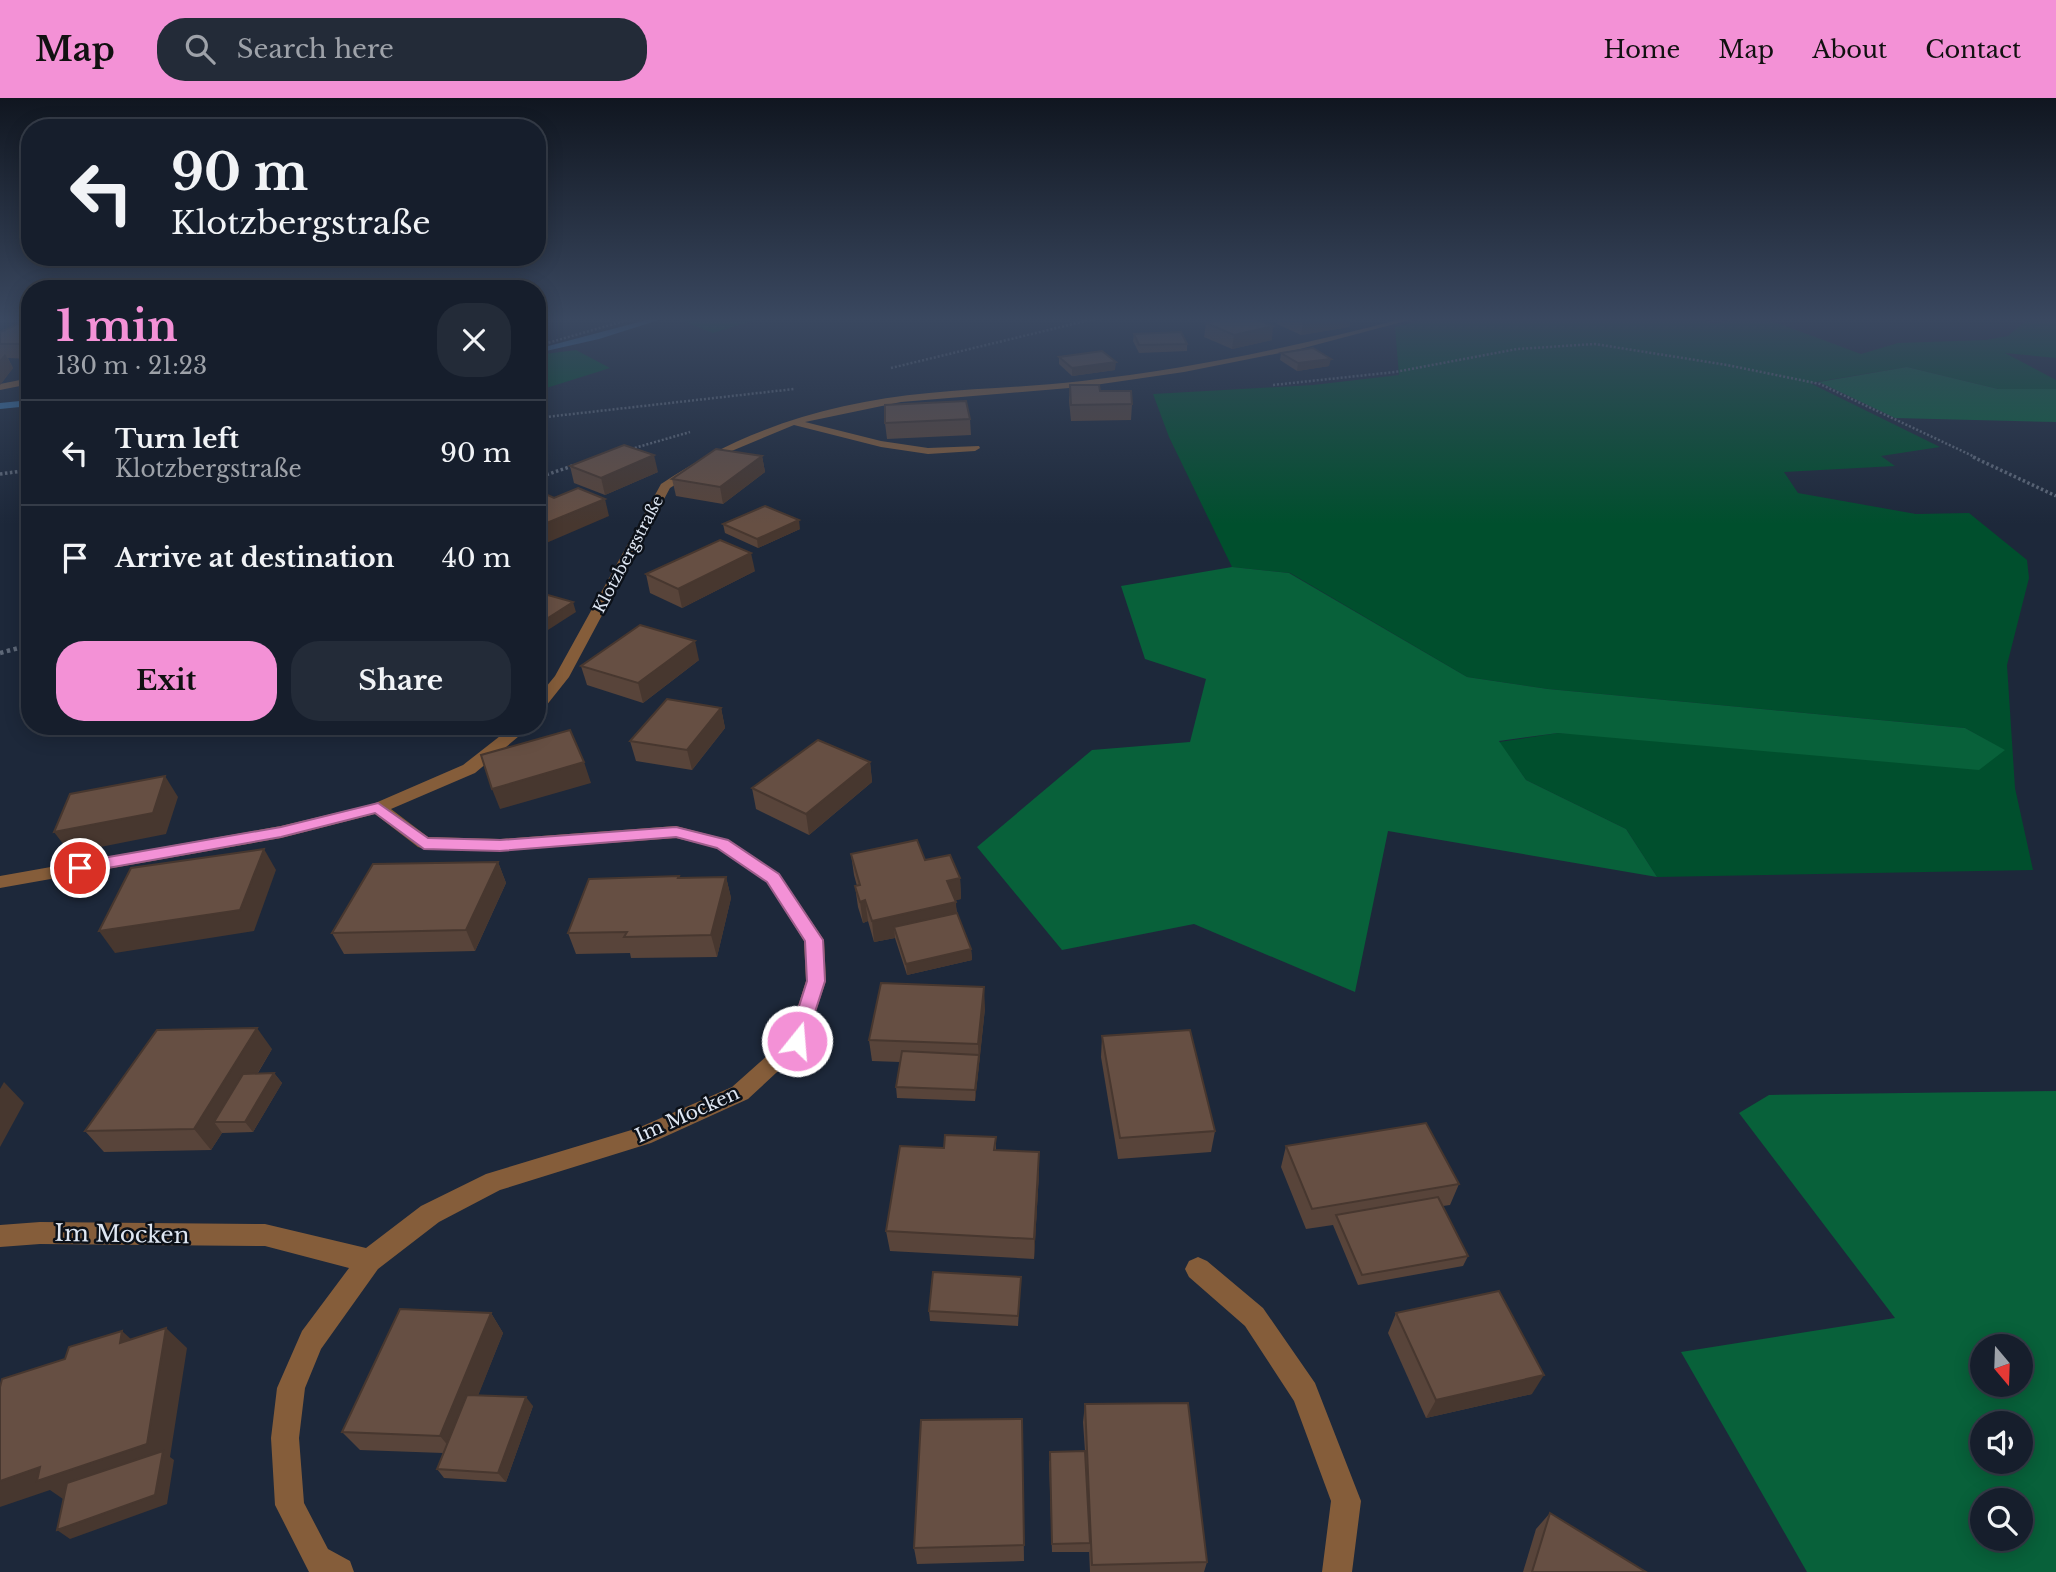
<!DOCTYPE html>
<meta charset="utf-8">
<style>
:root{--surface:#161e2c;--page:#232b38;--text:#f1f3f6;--muted:#9ea2a9;--line:#353c48;--accent:#f391d6}
body{margin:0;font-family:"Libre Baskerville",serif;background:var(--page);color:var(--text);height:100vh;display:flex;flex-direction:column;font-size:26px;white-space:nowrap}
*{box-sizing:border-box;margin:0}
p{font-size:23px;color:var(--muted)}
.icon{flex:none;width:38px;height:38px;fill:none;stroke:currentColor;stroke-width:2;stroke-linecap:round;stroke-linejoin:round}
.map{position:relative;flex:1;overflow:hidden}
.side{position:absolute;left:21px;top:182px;width:525px;height:455px;display:flex;flex-direction:column;background:var(--surface);border-radius:28px;box-shadow:0 4px 18px #0003,0 0 0 2px var(--line)}
.side>*{flex:none}
.guide{position:absolute;left:21px;top:21px;width:525px;height:147px;border-radius:28px;box-shadow:0 4px 18px #0003,0 0 0 2px var(--line);background:#161e2c;color:var(--text);overflow:hidden}
.needle{width:46px;rotate:161deg}
.buttons{position:absolute;left:1970px;top:1236px;display:grid;gap:14px}
.buttons a{display:grid;place-items:center;width:63px;height:63px;border-radius:50%;background:var(--surface);box-shadow:0 4px 18px #0003,0 0 0 2px var(--line);font-size:35px}
.pin{position:absolute;display:grid;place-items:center;width:60px;height:60px;color:#fff;margin:-30px;border:4px solid #fff;border-radius:50%;box-shadow:0 2px 7px #0007}
.me{position:absolute;width:77px;margin:-38px;rotate:17deg;stroke-linejoin:round;filter:drop-shadow(0 0 5px #0008)}
.turn{display:flex;align-items:center;gap:24px;height:147px;padding:0 35px;font-size:32px}
.turn .icon{width:91px;height:91px;stroke-width:2.5}
.turn b{display:block;font-size:49px;line-height:60px}
.round{display:grid;place-items:center;flex:none;width:74px;height:74px;border-radius:28px;background:var(--page)}
.head{display:flex;align-items:center;justify-content:space-between;height:119px;padding:0 35px}
h1{font-size:42px;font-weight:800;line-height:52px;color:var(--accent)}
.primary-button{display:flex;gap:14px;margin-top:auto;padding:14px 35px}
.primary-button a{flex:1;height:80px;border-radius:28px;background:var(--accent);color:#111;font-size:28px;font-weight:800;line-height:80px;text-align:center}
.primary-button a+a{background:var(--page);color:var(--text)}
ul{padding:0;list-style:none}
li{display:flex;align-items:center;gap:21px;height:105px;padding:0 35px;border-top:2px solid var(--line)}
li div{flex:1}
li b{display:block;font-size:26px}
li em{font-style:normal}
header{display:flex;align-items:center;gap:42px;box-sizing:border-box;height:98px;padding:0 35px;background:var(--accent);color:#111}
header strong{font-size:33px}
nav{display:flex;gap:38px;margin-inline-start:auto;font-size:24px}
.search{width:490px;height:63px;background:var(--page);display:flex;align-items:center;gap:18px;box-sizing:border-box;padding:0 24px;border-radius:28px;color:var(--muted);font-size:26px}
.map>svg:first-child{display:block}
.green{fill:#004f2d}
.forest{fill:#08613a;fill-rule:evenodd}
.lines{fill:none;stroke-linecap:round;stroke-linejoin:round}
.stream{fill:#3871a4;fill-rule:evenodd}
.path-far2{stroke:#5e6878;stroke-width:2.5;stroke-dasharray:2 2;stroke-linecap:butt}
.path-far1{stroke:#5e6878;stroke-width:3.5;stroke-dasharray:2.5 2.5;stroke-linecap:butt}
.path{stroke:#5e6878;stroke-width:4.5;stroke-dasharray:3.5 3.5;stroke-linecap:butt}
.minor{fill:#855d3a;fill-rule:evenodd}
.wall{fill:#58443a}
.shaded-wall{fill:#47372f}
.building{fill:#664f43;stroke:#47372f;stroke-width:2}
.route{fill:#f391d6;stroke:#9e5e8b;stroke-width:2}
.labels{text-anchor:middle;stroke-width:5;stroke-linejoin:round;paint-order:stroke}
.far-street-label{font-size:16px;fill:#dee6f2;stroke:#0c1119}
.street-label{font-size:19px;fill:#dee6f2;stroke:#0c1119}
.near-street-label{font-size:23px;fill:#dee6f2;stroke:#0c1119}
</style>
<header>
<strong>Map</strong>
<div class="search"><svg class="icon" aria-label="search" viewBox="0 0 24 24"><circle cx="10" cy="10" r="6"/><path d="M15 15l6 6"/></svg>Search here</div>
<nav><a>Home</a><a>Map</a><a>About</a><a>Contact</a></nav>
</header>
<div class="map">
<svg width="2056" height="1474" viewBox="0 0 2056 1474">
<rect width="100%" height="100%" fill="#1d283a"/>
<!-- green -->
<g class="green">
<polygon points="676,220 762,220 713,235"/>
<polygon points="1429,220 1695,220 1715,226 1740,220 1764,220 1861,256 1898,245 1985,242 2008,238 2029,220 2056,220 2056,260 2005,255 2056,282 2056,291 1998,291 1907,269 1810,285 1940,349 1881,358 1895,368 1784,374 1798,395 1916,416 1969,415 2027,462 2029,480 2007,567 2015,690 2033,772 1657,779 1626,731 1526,682 1499,644 1558,635 2004,652 1965,630 1548,591 1467,579 1290,475 1232,469 1169,339 1153,296 1313,287 1399,277 1395,229"/>
<polygon points="576,252 610,270 537,293 537,257"/>
</g>
<!-- forest -->
<g class="forest">
<polygon points="1907,269 1998,291 2056,291 2056,324 1895,320 1819,284"/>
<polygon points="1232,469 1289,475 1467,579 1548,591 1965,630 2005,652 1979,672 1558,635 1499,643 1526,682 1626,731 1657,779 1388,733 1355,894 1194,826 1062,852 977,749 1092,652 1190,644 1206,581 1145,561 1121,488"/>
<path d="M2056,993V1474H1807L1681,1254L1895,1220L1739,1015L1769,997ZM1983,1248H2021V1286H1983ZM1983,1325H2021V1363H1983ZM1983,1402H2021V1440H1983Z"/>
</g>
<g class="lines">
<!-- stream -->
<g class="stream">
<polygon points="654,220 665,220 599,241 537,255 537,251"/>
<polygon points="30,302 30,308 0,311 0,305"/>
</g>
<!-- path-far2 -->
<g class="path-far2">
<polyline points="537,248 635,220"/>
<polyline points="891,270 1098,220"/>
<polyline points="1273,287 1395,274 1517,251 1595,246 1727,267 1820,286 1977,360"/>
<polyline points="537,320 794,291"/>
<polyline points="631,351 690,334"/>
</g>
<!-- path-far1 -->
<g class="path-far1">
<polyline points="1973,359 2056,398"/>
<polyline points="0,376 30,372"/>
<polyline points="537,380 575,367"/>
</g>
<!-- path -->
<polyline class="path" points="0,555 30,547"/>
<!-- minor -->
<g class="minor">
<path d="M1405,220H1417L1300,251L1184,274L1081,289L901,304L805,324L881,343L928,350L979,348L980,350L975,353L928,356L881,349L794,327L722,357L670,390L569,579L542,613L537,615V600L555,578L661,386C742,331 832,304 929,295C980,290 1032,289 1082,283C1191,271 1299,248 1405,220Z"/>
<polygon points="30,280 30,286 0,292 0,286"/>
<polygon points="513,628 531,628 475,675 391,711 428,739 501,741 676,728 729,742 779,776 824,842 826,883 804,949 748,1001 651,1045 500,1092 439,1124 378,1171 321,1251 305,1290 299,1340 304,1405 328,1451 350,1463 354,1474 309,1474 275,1407 271,1340 277,1290 302,1233 349,1170 265,1148 40,1146 0,1149 0,1127 40,1124 265,1126 366,1150 421,1108 486,1076 638,1030 732,989 788,939 806,883 804,843 767,784 717,750 676,740 501,753 424,751 418,749 375,716 281,740 0,790 0,778 281,728 373,706 463,667"/>
<polygon points="1198,1159 1207,1163 1263,1210 1315,1285 1361,1403 1352,1474 1322,1474 1331,1403 1294,1303 1245,1228 1189,1179 1185,1171 1189,1163"/>
</g>
</g>
<!-- wall -->
<g class="wall">
<polygon points="1278,220 1351,220 1349,229 1301,237 1277,226"/>
<polygon points="30,225 30,261 8,260 13,270 0,287 0,234"/>
<polygon points="1206,225 1272,242 1232,251 1204,239"/>
<polygon points="1134,236 1187,246 1187,253 1139,255 1133,243"/>
<polygon points="1281,255 1329,268 1297,273 1280,262"/>
<polygon points="1059,259 1115,272 1072,278 1059,266"/>
<polygon points="1070,287 1100,293 1132,306 1131,322 1071,323 1069,303"/>
<polygon points="970,321 971,337 887,341 885,325"/>
<polygon points="762,358 765,374 723,406 676,398 672,381"/>
<polygon points="570,368 658,374 605,397 574,385"/>
<polygon points="723,426 800,431 758,450 725,435"/>
<polygon points="755,473 682,510 650,495 646,476"/>
<polygon points="699,562 643,605 587,587 581,568"/>
<polygon points="721,610 725,630 692,672 636,663 630,643"/>
<polygon points="870,664 872,684 809,737 756,711 752,690"/>
<polygon points="851,756 925,762 960,780 961,801 955,802 957,815 971,851 972,862 907,877 895,840 874,844 868,823 863,825 858,809 855,788 857,788 854,777"/>
<polygon points="498,764 506,785 475,853 344,856 332,835"/>
<polygon points="726,779 731,800 717,859 631,860 630,855 576,856 568,835 679,780"/>
<polygon points="985,910 975,1003 897,1000 896,989 900,964 872,963 869,942"/>
<polygon points="1102,938 1215,1033 1211,1054 1118,1061 1101,959"/>
<polygon points="272,951 258,975 274,975 282,985 253,1034 222,1035 211,1052 104,1054 85,1033"/>
<polygon points="996,1039 996,1052 1039,1075 1034,1161 890,1153 886,1133 944,1050"/>
<polygon points="1286,1048 1459,1086 1450,1107 1443,1108 1468,1158 1463,1168 1358,1187 1333,1127 1306,1131 1281,1069"/>
<polygon points="1021,1179 1018,1228 930,1223 929,1213"/>
<polygon points="491,1215 503,1235 478,1297 533,1308 506,1384 444,1380 437,1371 443,1355 360,1352 342,1334"/>
<polygon points="1396,1215 1532,1296 1426,1320 1388,1235"/>
<polygon points="1085,1306 1207,1464 1204,1474 1090,1474 1089,1451 1089,1454 1052,1454 1049,1363 1085,1353 1083,1324"/>
<polygon points="1022,1321 1024,1463 917,1466 914,1450"/>
<polygon points="1550,1415 1646,1474 1523,1474 1536,1431"/>
</g>
<!-- shaded-wall -->
<g class="shaded-wall">
<polygon points="1324,220 1351,220 1349,229 1301,237 1303,223"/>
<polygon points="1273,228 1272,242 1232,251 1234,237"/>
<polygon points="30,243 30,257 24,246"/>
<polygon points="5,256 13,270 0,287 0,262"/>
<polygon points="1331,261 1329,268 1297,273 1298,265"/>
<polygon points="1116,264 1115,272 1072,278 1072,270"/>
<polygon points="654,357 658,374 605,397 601,380"/>
<polygon points="762,358 765,374 723,406 720,389"/>
<polygon points="605,401 609,418 537,449 537,429"/>
<polygon points="799,422 800,431 758,450 757,441"/>
<polygon points="751,455 755,473 682,510 678,491"/>
<polygon points="573,504 576,514 537,539 537,527"/>
<polygon points="695,543 699,562 643,605 638,585"/>
<polygon points="721,610 725,630 692,672 687,652"/>
<polygon points="584,664 591,685 500,711 492,691"/>
<polygon points="870,664 872,684 809,737 806,716"/>
<polygon points="165,678 178,699 166,736 70,755 54,734"/>
<polygon points="264,751 276,772 254,833 115,855 99,833"/>
<polygon points="498,764 506,785 475,853 466,832"/>
<polygon points="726,779 731,800 717,859 711,837"/>
<polygon points="960,780 961,801 949,804 947,783"/>
<polygon points="865,802 868,823 863,825 860,804"/>
<polygon points="956,804 957,826 894,829 895,840 874,844 872,823"/>
<polygon points="971,851 972,862 907,877 906,866"/>
<polygon points="984,889 985,910 979,968 978,946"/>
<polygon points="257,930 272,951 228,1024 214,1024 222,1035 211,1052 194,1031"/>
<polygon points="979,957 979,968 975,1003 975,992"/>
<polygon points="274,975 282,985 253,1034 245,1024"/>
<polygon points="4,984 24,1005 0,1049 0,991"/>
<polygon points="1039,1054 1039,1075 1034,1161 1034,1141"/>
<polygon points="491,1215 503,1235 455,1356 440,1338"/>
<polygon points="166,1230 187,1250 170,1359 174,1362 167,1406 70,1441 57,1432 63,1401 50,1392 0,1409 0,1383"/>
<polygon points="122,1233 143,1252 120,1245"/>
<polygon points="1544,1277 1532,1296 1426,1320 1436,1302"/>
<polygon points="526,1299 533,1308 506,1384 498,1375"/>
</g>
<!-- building -->
<g class="building">
<polygon points="1230,220 1253,220 1273,228 1234,237 1206,225"/>
<polygon points="1296,220 1324,220 1303,223"/>
<polygon points="20,225 30,225 30,243 24,246 0,246 0,234"/>
<polygon points="1181,234 1187,246 1139,247 1134,236"/>
<polygon points="1313,250 1331,261 1298,265 1281,255"/>
<polygon points="1102,253 1116,264 1072,270 1059,259"/>
<polygon points="1070,287 1099,287 1100,293 1131,293 1132,306 1071,307"/>
<polygon points="966,303 970,321 885,325 885,307"/>
<polygon points="624,347 654,357 601,380 570,368"/>
<polygon points="716,351 762,358 720,389 672,381"/>
<polygon points="578,390 605,401 537,429 537,394 539,393 554,400"/>
<polygon points="765,408 799,422 757,441 723,426"/>
<polygon points="720,442 751,455 678,491 646,476"/>
<polygon points="537,494 573,504 537,527"/>
<polygon points="640,527 695,543 638,585 581,568"/>
<polygon points="667,601 721,610 687,652 630,643"/>
<polygon points="570,632 584,664 492,691 481,657"/>
<polygon points="818,642 870,664 806,716 752,690"/>
<polygon points="165,678 153,715 54,734 70,696"/>
<polygon points="917,742 925,762 950,757 960,780 947,783 956,804 872,823 865,802 860,804 855,788 860,787 851,756"/>
<polygon points="264,751 240,812 99,833 131,770"/>
<polygon points="498,764 466,832 332,835 373,766"/>
<polygon points="679,778 678,780 726,779 711,837 624,839 627,834 568,835 589,781"/>
<polygon points="957,815 971,851 906,866 894,829"/>
<polygon points="881,885 984,889 978,946 869,942"/>
<polygon points="257,930 194,1031 85,1033 157,932"/>
<polygon points="1190,932 1215,1033 1120,1040 1102,938"/>
<polygon points="902,953 979,957 975,992 896,989"/>
<polygon points="274,975 245,1024 214,1024 243,976"/>
<polygon points="1426,1025 1459,1086 1312,1111 1286,1048"/>
<polygon points="945,1037 996,1039 994,1052 1039,1054 1034,1141 886,1133 900,1048 944,1050"/>
<polygon points="1438,1099 1468,1158 1362,1177 1336,1117"/>
<polygon points="933,1174 1021,1179 1018,1218 929,1213"/>
<polygon points="1499,1193 1544,1277 1436,1302 1396,1215"/>
<polygon points="400,1211 491,1215 440,1338 342,1334"/>
<polygon points="166,1230 147,1346 37,1383 40,1369 0,1383 0,1289 2,1281 65,1261 69,1249 122,1233 120,1245"/>
<polygon points="467,1297 526,1299 498,1375 437,1371"/>
<polygon points="1188,1305 1207,1464 1092,1467 1085,1306"/>
<polygon points="1022,1321 1024,1447 914,1450 921,1322"/>
<polygon points="163,1353 155,1397 57,1432 67,1385"/>
<polygon points="1085,1353 1090,1445 1052,1446 1050,1354"/>
<polygon points="1550,1415 1646,1474 1532,1474"/>
</g>
<!-- sky -->
<linearGradient id="sky" x2="0" y2="1"><stop stop-color="#101620"/><stop offset="0.52" stop-color="#3a4860"/><stop offset="1" stop-color="#3a4860" stop-opacity="0"/></linearGradient>
<rect width="2056" height="426" fill="url(#sky)"/>
<!-- route -->
<polygon class="route" points="378,705 428,740 500,742 676,729 728,742 779,776 823,842 825,883 804,948 797,951 790,948 788,943 807,883 805,843 767,784 717,750 676,739 500,753 424,751 375,715 281,739 80,775 72,770 80,764 281,729"/>
<g class="labels">
<!-- far-street labels -->
<g class="far-street-label">
<text transform="translate(628 456) rotate(-62)" y="6">Klotzbergstraße</text>
</g>
<!-- street labels -->
<g class="street-label">
<text transform="translate(687 1016) rotate(-24)" y="7">Im Mocken</text>
</g>
<!-- near-street labels -->
<g class="near-street-label">
<text transform="translate(122 1136) rotate(1)" y="8">Im Mocken</text>
</g>
</g>
</svg>
<div class="buttons">
<a><svg class="needle" viewBox="-14 -14 28 28"><path d="M0-13l5 13h-10z" fill="#e53935"/><path d="M0 13l5-13h-10z" fill="#9ea2a9"/></svg></a>
<a><svg class="icon" aria-label="sound" viewBox="0 0 24 24"><path d="M4 9h4l5-4v14l-5-4H4zM17 9q2 3 0 6"/></svg></a>
<a><svg class="icon" aria-label="search" viewBox="0 0 24 24"><circle cx="10" cy="10" r="6"/><path d="M15 15l6 6"/></svg></a>
</div>
<div class="pin" style="left:80px;top:770px;background:#d93025"><svg class="icon" aria-label="arrive" viewBox="0 0 24 24"><path d="M6 21V4h12l-3 4 3 4H6"/></svg></div>
<svg class="me" style="left:797px;top:943px" viewBox="-20 -20 40 40"><circle r="17" fill="#f391d6" stroke="#fff" stroke-width="3"/><path d="M0-11L8 9 0 5-8 9z" fill="#fff"/></svg>
<div class="guide">
<div class="turn"><svg class="icon" aria-label="left" viewBox="0 0 24 24"><path d="M17 20v-9H6M10 6l-5 5 5 5"/></svg><div><b>90 m</b>Klotzbergstraße</div></div>
</div>
<section class="side">
<div class="head"><div><h1>1 min</h1><p>130 m · 21:23</p></div><a class="round"><svg class="icon" aria-label="close" viewBox="0 0 24 24"><path d="M6 6l12 12M18 6L6 18"/></svg></a></div>
<ul>
<li><svg class="icon" aria-label="left" viewBox="0 0 24 24"><path d="M17 20v-9H6M10 6l-5 5 5 5"/></svg><div><b>Turn left</b><p>Klotzbergstraße</p></div><em>90 m</em></li>
<li><svg class="icon" aria-label="arrive" viewBox="0 0 24 24"><path d="M6 21V4h12l-3 4 3 4H6"/></svg><div><b>Arrive at destination</b></div><em>40 m</em></li>
</ul>
<div class="primary-button"><a>Exit</a><a>Share</a></div>
</section>
</div>
